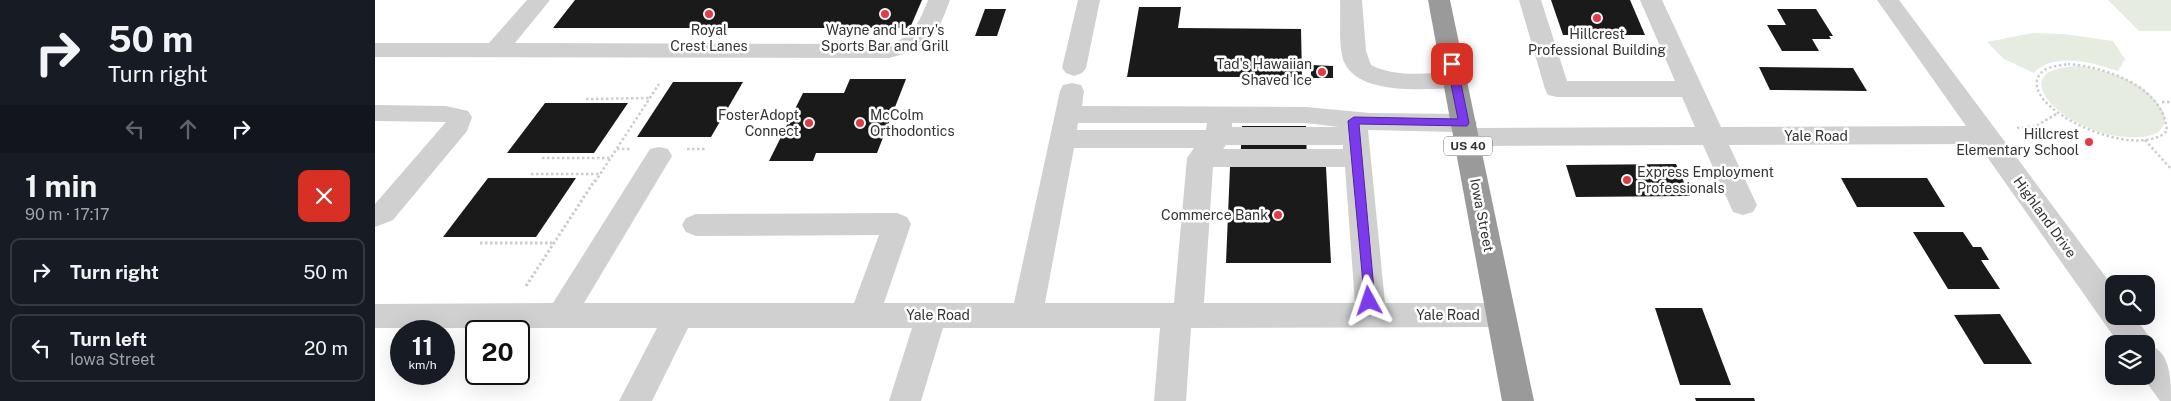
<!DOCTYPE html>
<meta charset="utf-8">
<style>
:root{--surface:#171b24;--page:#20242c;--text:#f1f3f6;--muted:#9ea1a6;--line:#363941}
body{margin:0;font-family:"Public Sans",sans-serif;background:var(--page);color:var(--text);height:100vh;display:flex;flex-direction:column;font-size:19px;white-space:nowrap}
*{box-sizing:border-box;margin:0}
p{font-size:16px;color:var(--muted)}
.icon{flex:none;width:28px;height:28px;fill:none;stroke:currentColor;stroke-width:2;stroke-linecap:round;stroke-linejoin:round}
.map{position:relative;flex:1;overflow:hidden}
.details{display:flex;flex-direction:column;background:var(--surface);width:375px}
.details>*{flex:none}
.hud{background:#171b24;color:var(--text);overflow:hidden}
.buttons{position:absolute;left:1730px;top:275px;display:grid;gap:10px}
.buttons a{display:grid;place-items:center;width:50px;height:50px;border-radius:10px;background:var(--surface);box-shadow:0 5px 20px #0002;font-size:25px}
.speed{position:absolute;left:15px;top:320px;display:flex;gap:10px;font-size:25px;font-weight:700;text-align:center}
.speed>*{display:grid;place-content:center;width:65px;height:65px;border-radius:50%;background:var(--surface);box-shadow:0 5px 20px #0002;line-height:1}
.speed small{font-size:12px;font-weight:400}
.speed .limit{border:2px solid #111;border-radius:8px;background:#fff;color:#111}
.pin{position:absolute;display:grid;place-items:center;width:42px;height:42px;color:#fff;margin:-21px;border-radius:10px;box-shadow:0 2px 8px #0006}
.me{position:absolute;width:55px;margin:-28px;rotate:355deg;stroke-linejoin:round;filter:drop-shadow(0 0 4px #0008)}
.turn{display:flex;align-items:center;gap:18px;height:105px;padding:0 25px;font-size:22px}
.turn .icon{width:65px;height:65px;stroke-width:2.5}
.turn b{display:block;font-size:35px;line-height:42px}
.lanes{display:flex;align-items:center;height:48px;padding:0 25px;background:#0003;justify-content:center;gap:25px;direction:ltr}
.lanes .off{opacity:.35}
.round{display:grid;place-items:center;flex:none;width:52px;height:52px;border-radius:10px;background:var(--page)}
.summary{display:flex;align-items:center;justify-content:space-between;height:85px;padding:0 25px}
h1{font-size:30px;font-weight:700;line-height:38px}
ul{padding:0;list-style:none}
li{display:flex;align-items:center;gap:15px;height:68px;margin:0 10px 8px;padding:0 15px;border:2px solid var(--line);border-radius:10px}
li div{flex:1}
li b{display:block;font-size:19px}
li em{font-style:normal}
main{display:flex;flex:1;min-height:0}
.map>svg:first-child{display:block}
.green{fill:#e6ecdf}
.building{fill:#1a1a1a}
.lines{fill:none;stroke-linecap:round;stroke-linejoin:round}
.path-far1{stroke:#cdcdcd;stroke-width:2.5;stroke-dasharray:2.5 2.5;stroke-linecap:butt}
.path{stroke:#cdcdcd;stroke-width:3;stroke-dasharray:2.5 2.5;stroke-linecap:butt}
.minor{fill:#d0d0d0;fill-rule:evenodd}
.highway{fill:#9a9a9a;fill-rule:evenodd}
.route{fill:#7c3aed;stroke:#51269a}
.poi-dot{fill:#e63946;stroke:#fff;stroke-width:2}
.labels{text-anchor:middle;stroke-width:5;stroke-linejoin:round;paint-order:stroke}
.shield{fill:#fff;stroke:#707070;stroke-width:1}
.shield-label{font-size:12px;font-weight:bold;fill:#333}
.poi-label{font-size:14px;fill:#333;stroke:#fff;text-anchor:end}
.street-label{font-size:14px;fill:#333;stroke:#fff}
</style>
<main>
<section class="details">
<div class="hud">
<div class="turn"><svg class="icon" aria-label="right" viewBox="0 0 24 24"><path d="M7 20v-9h11M14 6l5 5-5 5"/></svg><div><b>50 m</b>Turn right</div></div>
<div class="lanes"><svg class="icon off" aria-label="left" viewBox="0 0 24 24"><path d="M17 20v-9H6M10 6l-5 5 5 5"/></svg><svg class="icon off" aria-label="ahead" viewBox="0 0 24 24"><path d="M12 20V5M6 11l6-6 6 6"/></svg><svg class="icon" aria-label="right" viewBox="0 0 24 24"><path d="M7 20v-9h11M14 6l5 5-5 5"/></svg></div>
</div>
<div class="summary"><div><h1>1 min</h1><p>90 m · 17:17</p></div><a class="round" style="background:#d93025;color:#fff"><svg class="icon" aria-label="close" viewBox="0 0 24 24"><path d="M6 6l12 12M18 6L6 18"/></svg></a></div>
<ul>
<li><svg class="icon" aria-label="right" viewBox="0 0 24 24"><path d="M7 20v-9h11M14 6l5 5-5 5"/></svg><div><b>Turn right</b></div><em>50 m</em></li>
<li><svg class="icon" aria-label="left" viewBox="0 0 24 24"><path d="M17 20v-9H6M10 6l-5 5 5 5"/></svg><div><b>Turn left</b><p>Iowa Street</p></div><em>20 m</em></li>
</ul>
</section>
<div class="map">
<svg width="1796" height="401" viewBox="0 0 1796 401">
<rect width="100%" height="100%" fill="#fff"/>
<!-- green -->
<g class="green">
<polygon points="1733,0 1796,0 1796,31 1764,31"/>
<path d="M1658,33L1689,34L1738,41L1750,59L1743,71C1720,63 1678,51 1659,73L1629,59L1612,42Z"/>
<path d="M1704,66C1733,71 1770,81 1786,108C1791,115 1792,122 1786,129C1782,135 1773,136 1766,137C1745,139 1722,133 1703,123C1666,104 1643,68 1704,66Z"/>
</g>
<!-- building -->
<g class="building">
<polygon points="200,0 547,0 535,28 178,28"/>
<polygon points="1176,0 1255,0 1270,35 1188,35"/>
<polygon points="764,7 806,7 803,28 926,29 927,77 752,77"/>
<polygon points="610,9 631,9 622,36 600,36"/>
<polygon points="1402,9 1441,9 1458,36 1454,36 1456,39 1437,39 1444,51 1407,51 1392,25 1411,25"/>
<polygon points="936,65 958,66 958,78 936,78"/>
<polygon points="1384,67 1478,68 1492,91 1395,90"/>
<polygon points="475,79 531,79 502,153 441,153 438,161 394,161 428,93 469,93"/>
<polygon points="298,82 368,82 336,137 262,137"/>
<polygon points="170,103 253,103 219,153 132,153"/>
<polygon points="867,126 931,126 932,167 951,167 956,263 851,263 855,167 865,167"/>
<polygon points="1301,164 1315,196 1201,197 1191,165"/>
<polygon points="113,178 201,178 161,237 68,237"/>
<polygon points="1466,178 1552,178 1570,207 1482,207"/>
<polygon points="1538,232 1588,232 1598,247 1606,247 1614,260 1606,260 1625,289 1573,289"/>
<polygon points="1280,308 1327,308 1356,385 1305,385"/>
<polygon points="1625,314 1657,364 1609,364 1579,315"/>
<polygon points="1320,398 1379,398 1380,401 1321,401"/>
</g>
<g class="lines">
<!-- path-far1 -->
<g class="path-far1">
<path d="M1693,64C1730,67 1789,86 1792,131C1760,163 1640,106 1665,74C1671,66 1684,66 1693,64Z"/>
<polyline points="211,99 275,98"/>
<polyline points="1787,102 1796,102"/>
<polyline points="1642,128 1661,126 1683,113"/>
<polyline points="1770,140 1796,169"/>
<polyline points="242,149 256,149"/>
<polyline points="312,149 332,149"/>
<polyline points="167,158 235,158"/>
<polyline points="156,174 225,174"/>
<polyline points="220,182 284,84"/>
</g>
<!-- path -->
<g class="path">
<polyline points="105,243 179,243"/>
<polyline points="151,286 220,180"/>
</g>
<!-- minor -->
<g class="minor">
<path d="M152,0H175L140,43L514,44C539,37 544,22 553,0H575C560,40 556,47 514,58L0,57V43H114Z"/>
<polygon points="703,0 725,0 711,68 707,73 699,76 691,73 687,68"/>
<path d="M965,0H987L991,51L996,65C1021,78 1052,73 1080,72L1089,74L1092,80L1089,86L1080,88C1050,89 984,96 969,62C963,47 966,17 965,0Z"/>
<path d="M1144,0H1166L1192,81H1300L1265,0H1287L1346,127L1591,126L1502,0H1524L1739,288V316H1759L1773,335L1777,346C1796,354 1796,382 1796,401H1785L1767,376H1771V344H1744L1603,144L1354,145L1382,205L1378,212L1368,215L1358,212L1328,145L1091,146L1082,143L1078,137L1081,132L993,130L1010,303H1126L1137,306L1141,315L1137,324L1126,327L816,328L811,401H779L785,328H568L546,401H514L537,328H313L277,401H244L282,328H0V304L178,303L275,149L284,147L293,149L297,156L209,303H479L504,235L321,236L311,232L307,225L311,218L321,214L522,213L532,217L536,224L509,303H639L685,91L688,85L697,83L706,85L709,91L707,106L931,107L995,113L1089,114L1098,117L1102,123L1099,128L1320,127L1307,97H1182L1173,95L1170,89ZM703,123H832L831,130H702ZM857,123H931L964,127H857ZM851,145H968V149H848ZM699,148H819L812,158L799,303H670ZM838,167H970L980,303H829Z"/>
<polygon points="0,105 71,106 93,111 97,117 92,131 18,220 0,227 0,204 71,122 0,121"/>
</g>
<!-- highway -->
<polygon class="highway" points="1053,0 1075,0 1159,401 1127,401"/>
</g>
<!-- route -->
<polygon class="route" points="1077,61 1082,64 1094,123 1092,126 984,124 1000,301 994,306 990,305 973,121 979,117 1083,119 1072,64"/>
<!-- markers -->
<g class="poi-dot">
<circle cx="334" cy="14" r="5"/>
<circle cx="510" cy="14" r="5"/>
<circle cx="1222" cy="18" r="5"/>
<circle cx="947" cy="72" r="5"/>
<circle cx="434" cy="123" r="5"/>
<circle cx="485" cy="123" r="5"/>
<circle cx="1714" cy="142" r="5"/>
<circle cx="1252" cy="180" r="5"/>
<circle cx="903" cy="215" r="5"/>
</g>
<g class="labels">
<!-- shield labels -->
<rect class="shield" x="1069" y="136.5" width="48" height="19" rx="4"/>
<g class="shield-label">
<text x="1093" y="150">US 40</text>
</g>
<!-- poi labels -->
<g class="poi-label">
<text x="334" y="35" text-anchor="middle">Royal<tspan x="334" dy="16">Crest Lanes</tspan></text>
<text x="510" y="35" text-anchor="middle">Wayne and Larry's<tspan x="510" dy="16">Sports Bar and Grill</tspan></text>
<text x="1222" y="39" text-anchor="middle">Hillcrest<tspan x="1222" dy="16">Professional Building</tspan></text>
<text x="937" y="69">Tad's Hawaiian<tspan x="937" dy="16">Shaved Ice</tspan></text>
<text x="424" y="120">FosterAdopt<tspan x="424" dy="16">Connect</tspan></text>
<text x="495" y="120" text-anchor="start">McColm<tspan x="495" dy="16">Orthodontics</tspan></text>
<text x="1704" y="139">Hillcrest<tspan x="1704" dy="16">Elementary School</tspan></text>
<text x="1262" y="177" text-anchor="start">Express Employment<tspan x="1262" dy="16">Professionals</tspan></text>
<text x="893" y="220">Commerce Bank</text>
</g>
<!-- street labels -->
<g class="street-label">
<text x="1441" y="141">Yale Road</text>
<text transform="translate(1107 215) rotate(79)" y="5">Iowa Street</text>
<text transform="translate(1670 217) rotate(54)" y="5">Highland Drive</text>
<text x="563" y="320">Yale Road</text>
<text x="1073" y="320">Yale Road</text>
</g>
</g>
</svg>
<div class="buttons">
<a><svg class="icon" aria-label="search" viewBox="0 0 24 24"><circle cx="10" cy="10" r="6"/><path d="M15 15l6 6"/></svg></a>
<a><svg class="icon" aria-label="layers" viewBox="0 0 24 24"><path d="M12 4l9 5-9 5-9-5zM3 14l9 5 9-5"/></svg></a>
</div>
<div class="speed"><div>11<small>km/h</small></div><div class="limit">20</div></div>
<div class="pin" style="left:1077px;top:64px;background:#d93025"><svg class="icon" aria-label="arrive" viewBox="0 0 24 24"><path d="M6 21V4h12l-3 4 3 4H6"/></svg></div>
<svg class="me" style="left:994px;top:301px" viewBox="-20 -20 40 40"><path d="M0-17L14 15 0 8-14 15z" fill="#7c3aed" stroke="#fff" stroke-width="4"/></svg>
</div>
</main>
